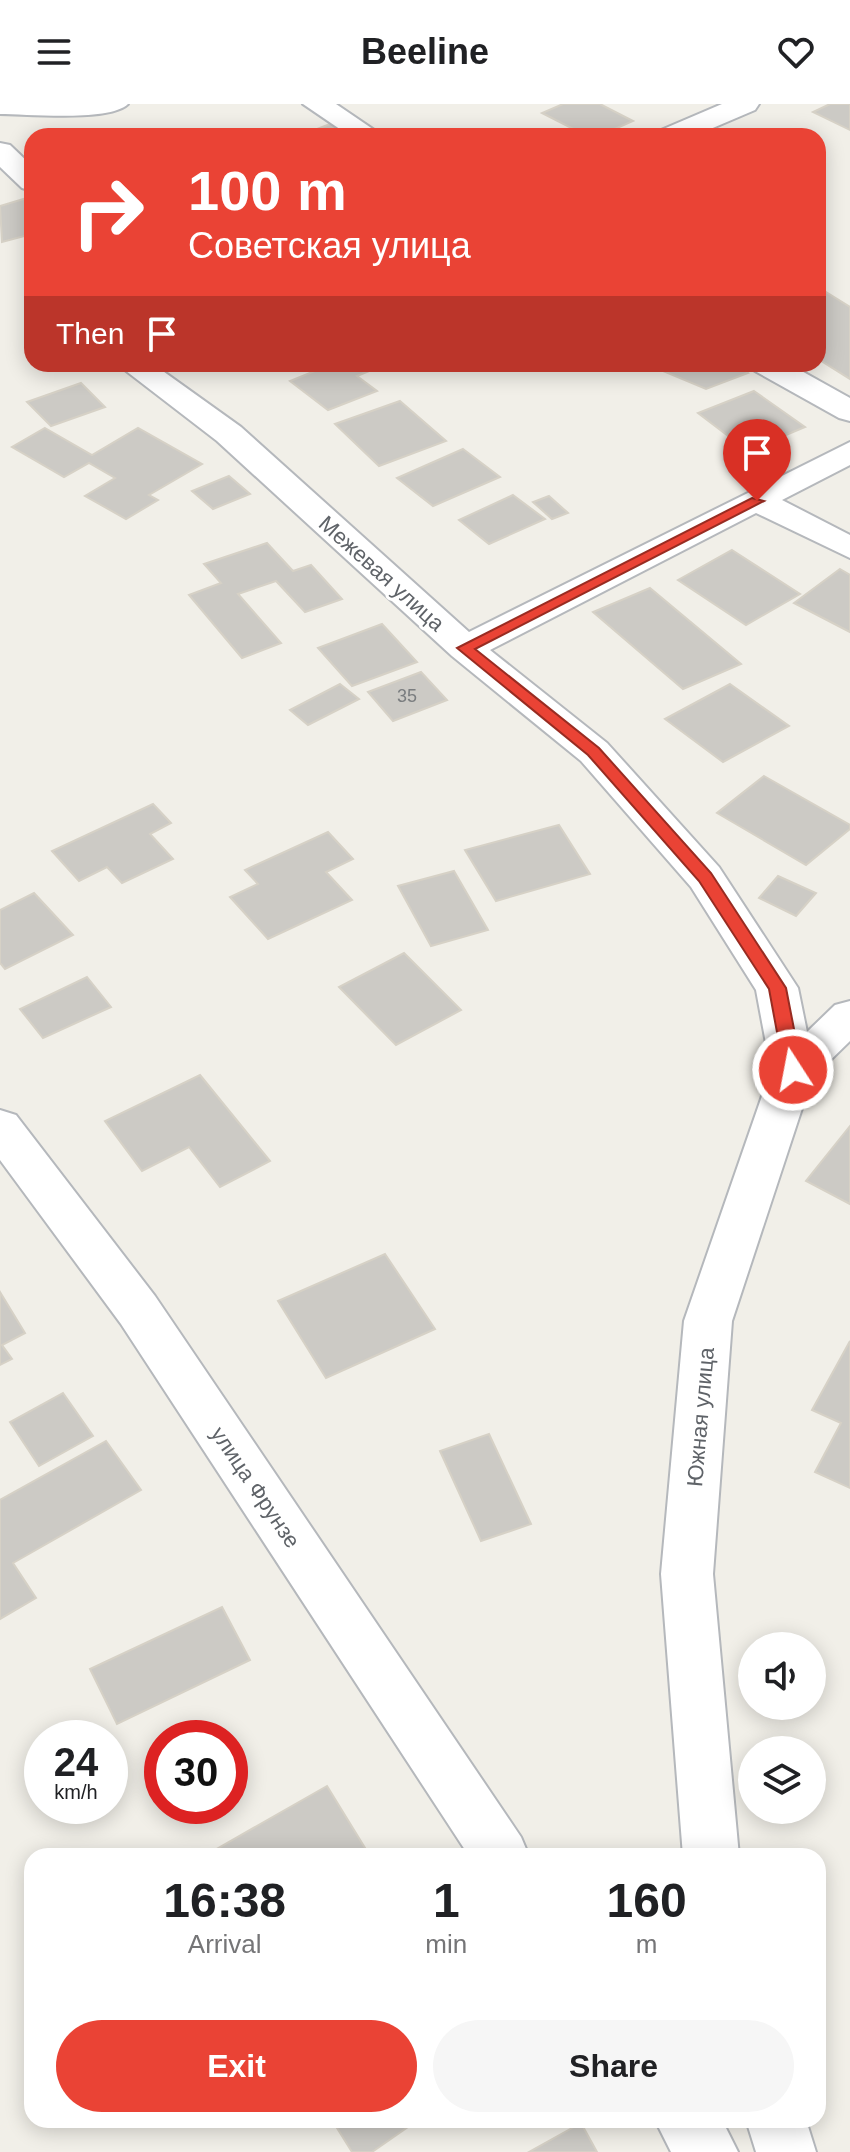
<!DOCTYPE html>
<meta charset="utf-8">
<style>
:root{--surface:#fff;--page:#f6f6f6;--text:#202124;--muted:#757577;--accent:#ea4335}
body{margin:0;font-family:Helvetica,sans-serif;background:var(--page);color:var(--text);height:100vh;display:flex;flex-direction:column;font-size:30px;white-space:nowrap}
*{box-sizing:border-box;margin:0}
p{font-size:26px;color:var(--muted)}
.icon{flex:none;width:44px;height:44px;fill:none;stroke:currentColor;stroke-width:2;stroke-linecap:round;stroke-linejoin:round}
.map{position:relative;flex:1;overflow:hidden}
.details{position:absolute;left:24px;top:1744px;width:802px;height:280px;display:flex;flex-direction:column;background:var(--surface);border-radius:24px;box-shadow:0 4px 20px #0003}
.details>*{flex:none}
.guide{position:absolute;left:24px;top:24px;width:802px;height:244px;border-radius:24px;box-shadow:0 4px 20px #0003;background:#ea4335;color:#fff;overflow:hidden}
.tools{position:absolute;left:738px;top:1528px;display:grid;gap:16px}
.tools a{display:grid;place-items:center;width:88px;height:88px;border-radius:50%;background:var(--surface);box-shadow:0 4px 20px #0003;font-size:40px}
.speed{position:absolute;left:24px;top:1616px;display:flex;gap:16px;font-size:40px;font-weight:700;text-align:center}
.speed>*{display:grid;place-content:center;width:104px;height:104px;border-radius:50%;background:var(--surface);box-shadow:0 4px 20px #0003;line-height:1}
.speed small{font-size:20px;font-weight:400}
.speed .limit{border:12px solid #d22;background:#fff;color:#111}
.pin{position:absolute;display:grid;place-items:center;width:68px;height:68px;color:#fff;margin:-82px -34px;border-radius:50% 50% 50% 0;rotate:-45deg;box-shadow:0 0 8px #0007}
.pin .icon{rotate:45deg}
.me{position:absolute;width:88px;margin:-44px;rotate:349deg;stroke-linejoin:round;filter:drop-shadow(0 0 6px #0008)}
.turn{display:flex;align-items:center;gap:28px;height:168px;padding:0 32px;font-size:36px}
.turn .icon{width:104px;height:104px;stroke-width:2.5}
.turn b{display:block;font-size:56px;line-height:68px}
.then{display:flex;align-items:center;height:76px;padding:0 32px;background:#0003;gap:16px;font-size:30px}
.eta{display:flex;justify-content:space-evenly;align-items:center;height:136px;text-align:center}
.eta b{font-size:48px;font-weight:700;line-height:56px}
.action{display:flex;gap:16px;margin-top:auto;padding:16px 32px}
.action a{flex:1;height:92px;border-radius:48px;background:var(--accent);color:#fff;font-size:32px;font-weight:700;line-height:92px;text-align:center}
.action a+a{background:var(--page);color:var(--text)}
header{display:flex;justify-content:space-between;align-items:center;height:104px;padding:0 32px;background:var(--surface);font-size:36px;font-weight:700}
.map>svg:first-child{display:block}
.building{fill:#cccac5;stroke:#d6d1c6;stroke-width:2}
.lines{fill:none;stroke-linecap:round;stroke-linejoin:round}
.lane-casing{stroke:#b5b8bc;stroke-width:4}
.street-casing{stroke:#b5b8bc;stroke-width:4}
.lane{fill:#fff;fill-rule:evenodd}
.street{fill:#fff;fill-rule:evenodd}
.route{fill:#ea4335;stroke:#982c22;stroke-width:2}
.labels{text-anchor:middle;stroke-width:6;stroke-linejoin:round;paint-order:stroke}
.number-label{font-size:18px;fill:#7a7d7f}
.street-label{font-size:22px;fill:#5f6368;stroke:#fff}
</style>
<header><svg class="icon" aria-label="menu" viewBox="0 0 24 24"><path d="M4 6h16M4 12h16M4 18h16"/></svg>Beeline<svg class="icon" aria-label="heart" viewBox="0 0 24 24"><path d="M12 20l-8-8c-3-5 5-10 8-4 3-6 11-1 8 4z"/></svg></header>
<div class="map">
<svg width="850" height="2048" viewBox="0 0 850 2048">
<rect width="100%" height="100%" fill="#f1efe8"/>
<!-- building -->
<g class="building">
<polygon points="563,0 600,0 633,17 599,32 587,32 542,9"/>
<polygon points="830,0 850,0 850,26 813,8"/>
<polygon points="340,16 366,32 299,32"/>
<polygon points="27,94 32,99 32,130 2,138 0,102"/>
<polygon points="818,183 850,203 850,275 818,255"/>
<polygon points="332,260 386,260 357,272 377,287 328,306 290,277"/>
<polygon points="668,260 736,260 748,269 706,285 658,265"/>
<polygon points="81,279 105,303 51,322 27,298"/>
<polygon points="754,287 805,323 748,347 698,309"/>
<polygon points="400,297 446,337 379,362 335,320"/>
<polygon points="45,324 92,351 138,324 202,360 149,391 158,396 126,415 85,392 115,374 89,359 64,373 12,343"/>
<polygon points="463,345 500,373 433,402 397,374"/>
<polygon points="229,372 250,390 213,405 192,387"/>
<polygon points="513,391 545,415 489,440 459,416"/>
<polygon points="549,392 568,409 552,415 533,398"/>
<polygon points="267,439 293,467 311,461 342,495 305,508 276,477 238,490 281,539 242,554 189,491 221,479 204,460"/>
<polygon points="732,446 800,490 746,521 678,476"/>
<polygon points="840,465 850,471 850,528 794,499"/>
<polygon points="650,484 741,560 683,585 593,508"/>
<polygon points="382,520 417,558 352,582 318,544"/>
<polygon points="421,568 447,596 393,617 368,588"/>
<polygon points="340,580 359,595 308,621 290,606"/>
<polygon points="730,580 789,622 723,658 665,615"/>
<polygon points="764,672 850,721 850,725 806,761 717,709"/>
<polygon points="153,700 171,719 150,730 173,755 122,779 107,763 79,777 52,747"/>
<polygon points="559,721 590,770 496,797 465,746"/>
<polygon points="328,728 353,755 326,768 352,796 268,835 230,793 258,780 245,766"/>
<polygon points="454,767 488,826 431,842 398,782"/>
<polygon points="778,772 816,789 796,812 759,794"/>
<polygon points="34,789 73,831 5,865 0,859 0,806"/>
<polygon points="404,849 461,906 396,941 339,883"/>
<polygon points="87,873 111,903 43,934 20,905"/>
<polygon points="200,971 270,1057 220,1083 189,1043 142,1067 105,1017"/>
<polygon points="850,1022 850,1100 806,1077"/>
<polygon points="385,1150 435,1225 326,1274 278,1197"/>
<polygon points="0,1188 25,1229 2,1241 12,1255 0,1261"/>
<polygon points="850,1237 850,1384 815,1368 841,1319 812,1306"/>
<polygon points="63,1289 93,1332 39,1362 10,1318"/>
<polygon points="489,1330 531,1420 481,1437 440,1347"/>
<polygon points="106,1337 141,1386 13,1459 36,1494 0,1515 0,1396"/>
<polygon points="222,1503 250,1556 117,1620 90,1565"/>
<polygon points="327,1682 370,1752 206,1752 206,1751"/>
<polygon points="332,2016 418,2016 372,2048 352,2048"/>
<polygon points="581,2019 597,2048 529,2048"/>
</g>
<g class="lines">
<!-- lane casing -->
<g class="lane-casing">
<path id="lane" d="M0,0H128C110,18 27,10 0,10Z"/>
</g>
<!-- street casing -->
<g class="street-casing">
<g id="street">
<polygon points="303,0 336,0 383,32 350,32"/>
<polygon points="722,0 759,0 755,6 694,32 657,32 661,26"/>
<polygon points="0,39 10,41 32,62 32,87 22,84 0,63"/>
<polygon points="117,260 153,260 241,323 469,528 850,338 850,361 782,396 850,431 850,454 756,409 490,546 607,639 719,763 798,884 807,928 835,901 850,897 850,937 812,974 732,1217 713,1470 739,1752 683,1752 661,1470 684,1217 771,966 756,886 691,783 581,657 452,552 217,337"/>
<polygon points="750,260 789,260 850,294 850,317 839,314 755,267"/>
<polygon points="0,1006 16,1011 155,1192 521,1733 529,1752 469,1752 121,1220 0,1056"/>
<polygon points="655,2016 722,2016 738,2048 671,2048"/>
<polygon points="746,2016 806,2016 816,2048 756,2048"/>
</g>
</g>
<!-- lane -->
<use href="#lane" class="lane"/>
<!-- street -->
<use href="#street" class="street"/>
</g>
<!-- route -->
<polygon class="route" points="752,394 764,397 475,545 599,644 711,769 786,884 802,966 793,972 784,966 769,885 699,777 588,651 457,544"/>
<g class="labels">
<!-- number labels -->
<g class="number-label">
<text x="407" y="598">35</text>
</g>
<!-- street labels -->
<g class="street-label">
<text transform="translate(382 469) rotate(42)" y="8">Межевая улица</text>
<text transform="translate(700 1313) rotate(-85)" y="8">Южная улица</text>
<text transform="translate(256 1383) rotate(56)" y="8">улица Фрунзе</text>
</g>
</g>
</svg>
<div class="tools">
<a><svg class="icon" aria-label="sound" viewBox="0 0 24 24"><path d="M4 9h4l5-4v14l-5-4H4zM17 9q2 3 0 6"/></svg></a>
<a><svg class="icon" aria-label="layers" viewBox="0 0 24 24"><path d="M12 4l9 5-9 5-9-5zM3 14l9 5 9-5"/></svg></a>
</div>
<div class="speed"><div>24<small>km/h</small></div><div class="limit">30</div></div>
<div class="pin" style="left:757px;top:397px;background:#d93025"><svg class="icon" aria-label="arrive" viewBox="0 0 24 24"><path d="M6 21V4h12l-3 4 3 4H6"/></svg></div>
<svg class="me" style="left:793px;top:966px" viewBox="-20 -20 40 40"><circle r="17" fill="#ea4335" stroke="#fff" stroke-width="3"/><path d="M0-11L8 9 0 5-8 9z" fill="#fff"/></svg>
<div class="guide">
<div class="turn"><svg class="icon" aria-label="right" viewBox="0 0 24 24"><path d="M7 20v-9h11M14 6l5 5-5 5"/></svg><div><b>100 m</b>Советская улица</div></div>
<div class="then">Then<svg class="icon" aria-label="arrive" viewBox="0 0 24 24"><path d="M6 21V4h12l-3 4 3 4H6"/></svg></div>
</div>
<section class="details">
<div class="eta">
<div><b>16:38</b><p>Arrival</p></div>
<div><b>1</b><p>min</p></div>
<div><b>160</b><p>m</p></div>
</div>
<div class="action"><a>Exit</a><a>Share</a></div>
</section>
</div>
